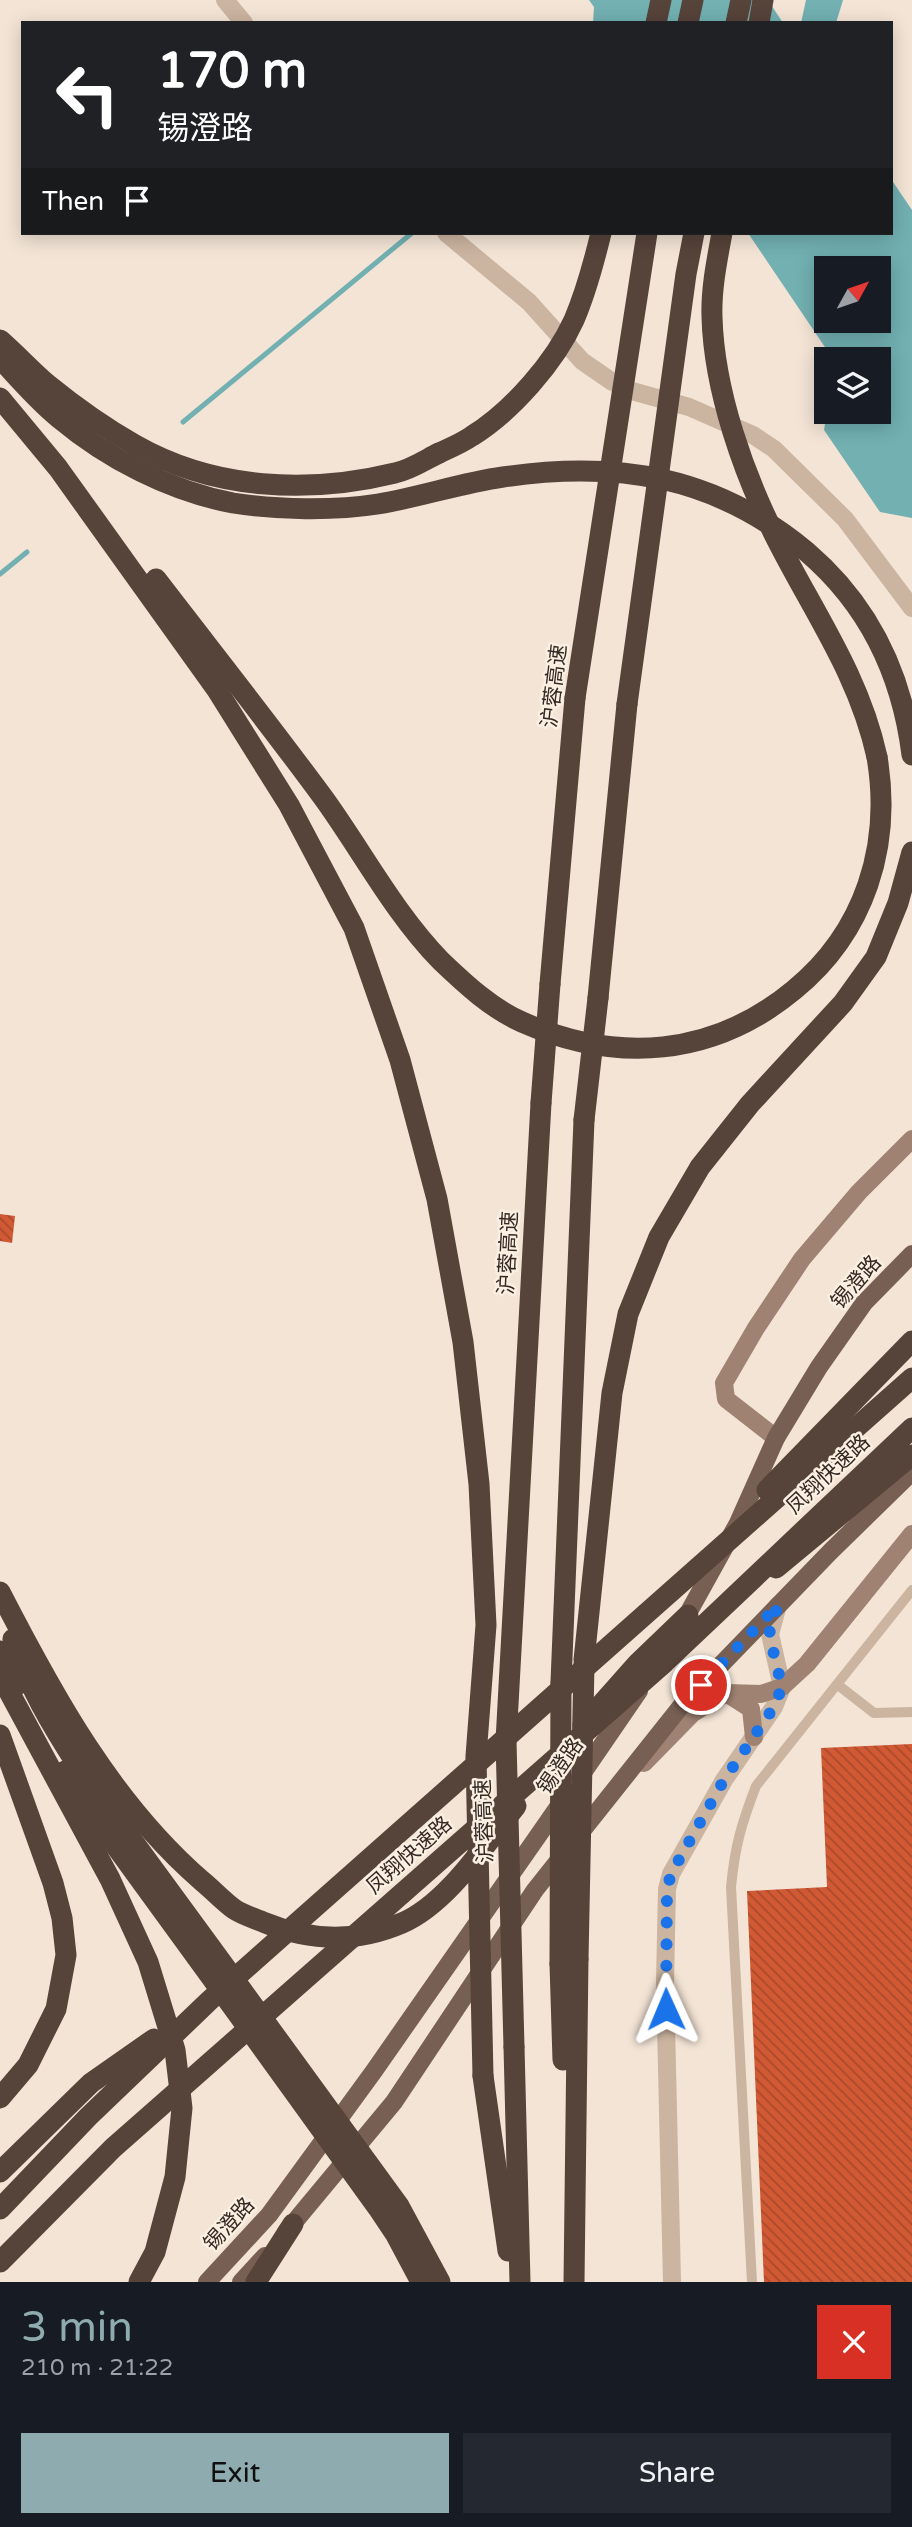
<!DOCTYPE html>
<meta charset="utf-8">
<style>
:root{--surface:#171b24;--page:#242831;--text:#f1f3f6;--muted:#9ea1a6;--accent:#8eacaf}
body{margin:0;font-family:"Varela Round","Noto Sans SC",sans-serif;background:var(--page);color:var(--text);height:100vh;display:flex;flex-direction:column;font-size:26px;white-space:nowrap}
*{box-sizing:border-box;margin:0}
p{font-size:23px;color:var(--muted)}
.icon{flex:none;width:38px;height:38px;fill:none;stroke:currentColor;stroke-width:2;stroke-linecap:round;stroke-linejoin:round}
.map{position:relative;height:2282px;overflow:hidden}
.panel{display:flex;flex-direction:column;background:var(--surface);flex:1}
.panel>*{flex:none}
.top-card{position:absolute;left:21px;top:21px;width:872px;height:214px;border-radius:0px;box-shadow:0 4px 18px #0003;background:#202124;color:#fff;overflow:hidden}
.needle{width:46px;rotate:50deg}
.controls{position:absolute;left:814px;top:256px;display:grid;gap:14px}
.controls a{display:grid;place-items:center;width:77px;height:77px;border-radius:0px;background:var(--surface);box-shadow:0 4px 18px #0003;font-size:35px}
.pin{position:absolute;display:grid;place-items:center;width:60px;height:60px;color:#fff;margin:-30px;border:4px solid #fff;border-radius:50%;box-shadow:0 2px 7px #0007}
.me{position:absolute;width:77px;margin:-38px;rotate:359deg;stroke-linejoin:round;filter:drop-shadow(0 0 5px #0008)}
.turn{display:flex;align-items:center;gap:24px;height:147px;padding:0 21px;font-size:32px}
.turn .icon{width:91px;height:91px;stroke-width:2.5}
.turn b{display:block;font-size:49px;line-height:60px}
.then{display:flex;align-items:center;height:66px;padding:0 21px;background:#0003;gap:14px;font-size:26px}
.round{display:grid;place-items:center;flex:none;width:74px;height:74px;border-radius:0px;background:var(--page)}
.headline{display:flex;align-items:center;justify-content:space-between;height:119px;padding:0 21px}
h1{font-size:42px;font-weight:600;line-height:52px;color:var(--accent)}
.cta{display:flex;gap:14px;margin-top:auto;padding:14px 21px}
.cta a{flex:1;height:80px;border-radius:0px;background:var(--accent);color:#111;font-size:28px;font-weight:600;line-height:80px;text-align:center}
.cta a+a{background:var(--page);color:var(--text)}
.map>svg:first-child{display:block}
.water{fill:#72b0b2;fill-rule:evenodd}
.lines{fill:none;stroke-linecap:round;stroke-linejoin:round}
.stream{stroke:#72b0b2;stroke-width:5}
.building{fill:url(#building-back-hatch)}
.lane{stroke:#cbb4a0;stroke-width:10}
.street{stroke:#cbb4a0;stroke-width:18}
.secondary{stroke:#9f8272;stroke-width:18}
.primary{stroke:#785f53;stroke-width:18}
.highway{stroke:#56433a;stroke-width:21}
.highway-bridge{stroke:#56433a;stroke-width:21}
.route{stroke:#1a73e8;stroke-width:12;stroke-dasharray:0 21.6}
.labels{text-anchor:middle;stroke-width:5;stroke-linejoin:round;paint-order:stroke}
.street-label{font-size:21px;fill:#342924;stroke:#faefe1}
</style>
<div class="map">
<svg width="912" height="2282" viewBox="0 0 912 2282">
<defs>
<pattern id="building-back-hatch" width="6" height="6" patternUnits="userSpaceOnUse" patternTransform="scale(1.75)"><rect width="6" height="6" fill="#d15934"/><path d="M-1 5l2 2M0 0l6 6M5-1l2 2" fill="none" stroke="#aa4a2c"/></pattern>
</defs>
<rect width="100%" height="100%" fill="#f3e4d5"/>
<!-- water -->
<g class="water">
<polygon points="589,0 768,0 783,23 593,23 594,7"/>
<polygon points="806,0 843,0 836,23 801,23"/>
<path d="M891,179L912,210V518L880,512L824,430L827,411H878V359H833L748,233H891ZM826,268H878V320H826Z"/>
</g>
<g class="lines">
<!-- stream -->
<g class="stream">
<polyline points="183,422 412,233"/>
<polyline points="0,574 27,552"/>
</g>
</g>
<!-- building -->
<g class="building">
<polygon points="0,1214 15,1216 12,1243 0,1241"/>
<polygon points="912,1744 912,2282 764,2282 747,1891 827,1887 821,1748"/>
</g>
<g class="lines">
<!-- lane -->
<g class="lane">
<polyline points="838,1685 874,1713 912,1712"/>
<path d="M752,2282L731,1887C735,1846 741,1825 756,1786L912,1590"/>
</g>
<!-- street -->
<g class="street">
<polyline points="225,0 244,23"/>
<polyline points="446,233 529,302 582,361 611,381 632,391 689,407 753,435 774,449 845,519 912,608"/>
<polyline points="672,2282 665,1982 667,1889 671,1874 724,1780 774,1707 782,1687 770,1634 778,1605"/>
</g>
<!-- secondary -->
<g class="secondary">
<polyline points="776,1438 726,1399 724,1383 756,1328 802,1259 859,1192 912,1139"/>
<polyline points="726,1693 761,1694 782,1687 807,1664 912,1534"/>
<polyline points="644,1763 693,1713 726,1693 751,1709 754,1737"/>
</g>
<!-- primary -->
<g class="primary">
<polyline points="681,1626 738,1523 776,1438 819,1367 864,1303 912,1254"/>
<polyline points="580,1777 639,1691"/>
<polyline points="286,2232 394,2102 535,1890 682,1705 831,1551 912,1472"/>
<polyline points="207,2282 269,2215 374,2071 563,1800"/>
<polyline points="241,2282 265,2256"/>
</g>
<!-- highway -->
<g class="highway">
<polyline points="656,23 661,0"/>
<polyline points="688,23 693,0"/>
<polyline points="736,23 741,0"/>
<polyline points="759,23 763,0"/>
<path d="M0,340C16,354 31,370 47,384C74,406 105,428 135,445C214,490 309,494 395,473C410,470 425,460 439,453"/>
<path d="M0,358C19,379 38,401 59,418C108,459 170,491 233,503C277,510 334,511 378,504C420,497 461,483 503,477C618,460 716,476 807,552C870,606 902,674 912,755"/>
<polyline points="0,398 58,468 217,690 289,805 354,928 400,1060 437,1199 463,1342 479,1484 486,1625 476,1756"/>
<path d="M156,579C212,652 270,725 325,800C363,853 395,914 441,961C465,984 492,1009 522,1022C617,1064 713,1057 794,990C865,932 892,846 877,757"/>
<polyline points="550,984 575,698"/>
<polyline points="598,998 627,704"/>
<polyline points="776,1568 912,1455"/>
<path d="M0,1592C54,1697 112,1803 202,1881C213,1890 223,1901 234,1909C243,1915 254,1918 263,1922C309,1941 356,1943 402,1923C448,1903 485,1844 516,1806"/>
<path d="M13,1639C27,1684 52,1726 78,1766L236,1982"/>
<polyline points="0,1651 16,1686"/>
<polyline points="584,1660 612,1393 628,1314 659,1237 700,1167 750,1104 843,1003 876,957 898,903 912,852"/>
<polyline points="0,1675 110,1879 148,1962 175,2050 182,2108 175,2177 155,2252 139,2282"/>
<polyline points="561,1682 584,1120"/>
<polyline points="583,1725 638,1663 688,1615"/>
<polyline points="0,1735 53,1883 62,1918 66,1955 56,2009 28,2065 0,2098"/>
<polyline points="506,1741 541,1103"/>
<polyline points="65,1771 107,1834 222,1992"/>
<polyline points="560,1964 563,2060"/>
<polyline points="514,2047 520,2282"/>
<polyline points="483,2076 508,2251"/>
<polyline points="256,2282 293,2224"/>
<polyline points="574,2282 578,1959"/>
</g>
<!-- highway-bridge -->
<g class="highway-bridge">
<path d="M722,233C717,260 711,289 712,317C714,391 744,475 777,540C814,613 859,675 877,757"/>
<path d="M439,453C450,448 462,443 472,436C512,411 555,362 574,320C586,292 594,262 601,233"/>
<polyline points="575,698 647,233"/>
<polyline points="627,704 686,274 694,233"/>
<polyline points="541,1103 550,984"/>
<polyline points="584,1120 598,998"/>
<polyline points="767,1490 912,1341"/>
<polyline points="506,1741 514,2047"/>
<polyline points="476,1758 483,2076"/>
<polyline points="578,1959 584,1664"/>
<polyline points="560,1964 561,1683"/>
<polyline points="236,1982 399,2206 440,2282"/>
<polyline points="222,1992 378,2208 396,2235 421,2282"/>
<polyline points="0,2172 91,2083 154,2039"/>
<polyline points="0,2209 88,2117 210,2000 912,1378"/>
<polyline points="0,2262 113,2148 665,1662 912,1428"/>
</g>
</g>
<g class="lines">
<!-- route -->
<polyline class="route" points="666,2009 667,1889 671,1874 724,1780 774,1707 782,1687 769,1634 778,1605 701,1685"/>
</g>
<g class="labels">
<!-- street labels -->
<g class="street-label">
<text transform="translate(554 686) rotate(-83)" y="7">沪蓉高速</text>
<text transform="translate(508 1253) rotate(-87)" y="7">沪蓉高速</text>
<text transform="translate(856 1282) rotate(-49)" y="7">锡澄路</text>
<text transform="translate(828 1474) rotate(-43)" y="7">凤翔快速路</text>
<text transform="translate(560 1766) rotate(-55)" y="7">锡澄路</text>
<text transform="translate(484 1821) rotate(-92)" y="7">沪蓉高速</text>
<text transform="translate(409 1855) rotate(-41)" y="7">凤翔快速路</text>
<text transform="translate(229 2224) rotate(-48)" y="7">锡澄路</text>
</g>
</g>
</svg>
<div class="controls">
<a><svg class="needle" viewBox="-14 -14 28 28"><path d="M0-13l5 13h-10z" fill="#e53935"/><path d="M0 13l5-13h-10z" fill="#9ea1a6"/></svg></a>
<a><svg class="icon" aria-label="layers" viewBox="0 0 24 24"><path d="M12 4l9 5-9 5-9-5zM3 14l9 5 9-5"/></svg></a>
</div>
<div class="pin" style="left:701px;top:1685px;background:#d93025"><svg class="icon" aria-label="arrive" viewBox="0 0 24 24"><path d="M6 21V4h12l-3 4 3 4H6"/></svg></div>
<svg class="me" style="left:666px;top:2009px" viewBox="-20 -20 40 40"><path d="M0-17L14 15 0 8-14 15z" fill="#1a73e8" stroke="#fff" stroke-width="4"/></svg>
<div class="top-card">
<div class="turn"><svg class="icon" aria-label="left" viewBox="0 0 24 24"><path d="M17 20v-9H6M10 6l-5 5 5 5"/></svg><div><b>170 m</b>锡澄路</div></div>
<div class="then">Then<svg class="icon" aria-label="arrive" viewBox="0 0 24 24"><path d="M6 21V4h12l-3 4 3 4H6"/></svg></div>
</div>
</div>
<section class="panel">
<div class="headline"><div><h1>3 min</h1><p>210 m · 21:22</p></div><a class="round" style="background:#d93025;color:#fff"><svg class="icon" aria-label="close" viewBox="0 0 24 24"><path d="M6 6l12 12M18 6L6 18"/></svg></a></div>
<div class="cta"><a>Exit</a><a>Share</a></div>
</section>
